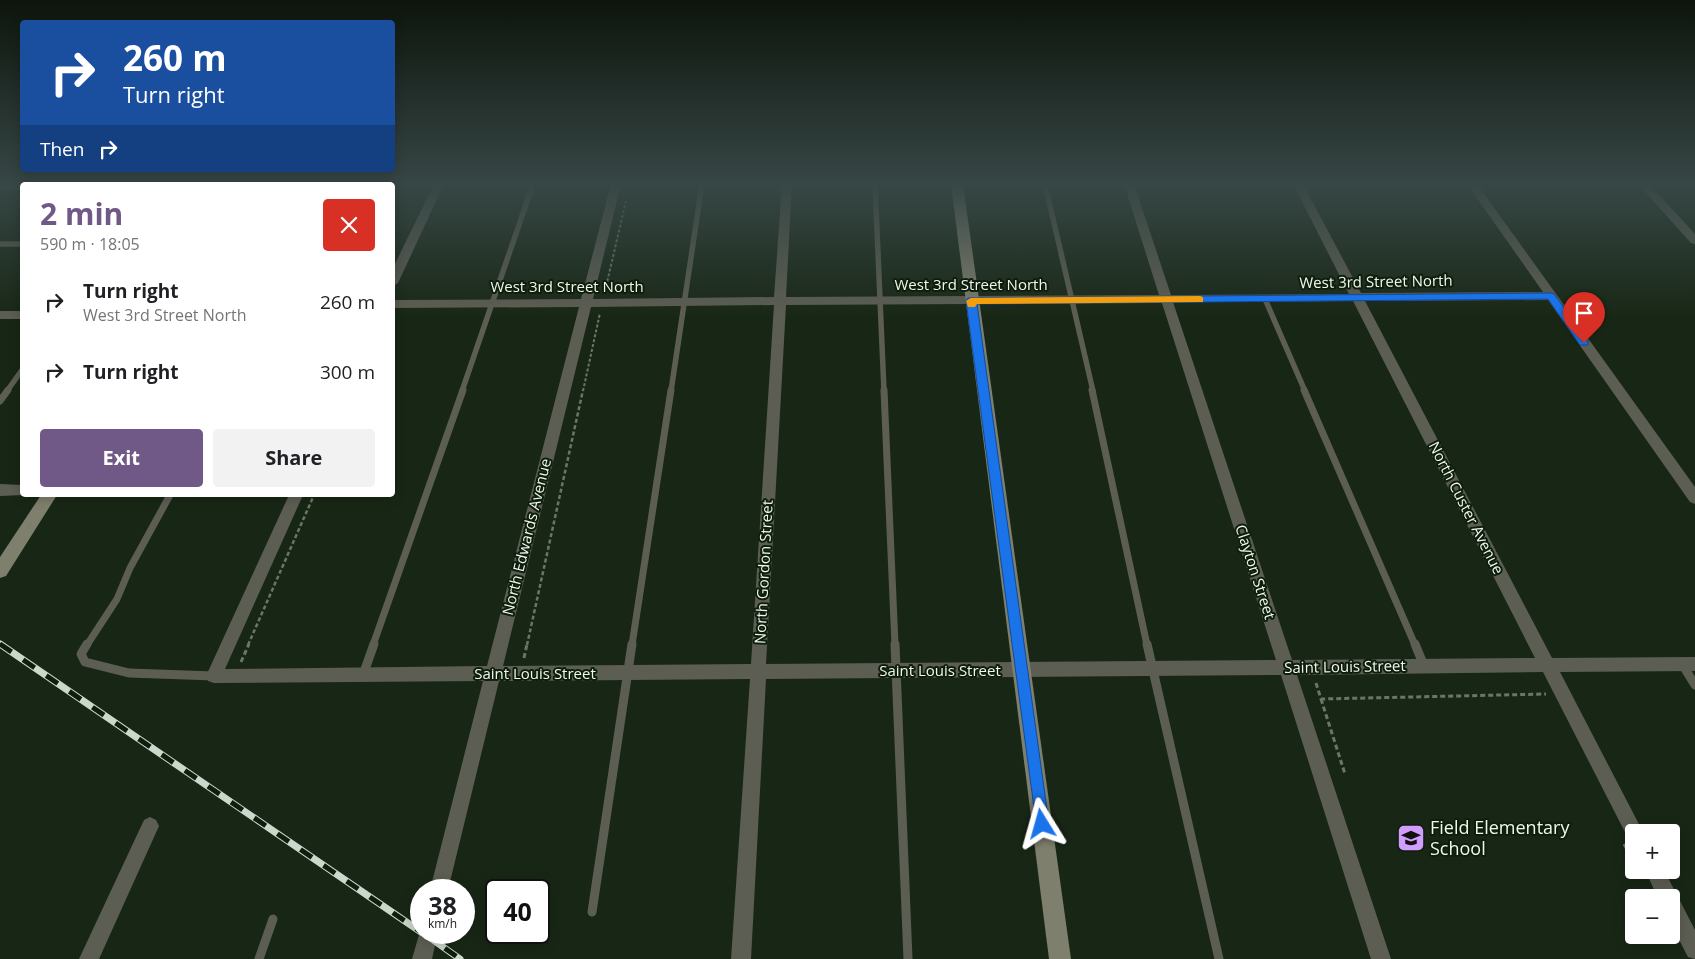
<!DOCTYPE html>
<meta charset="utf-8">
<style>
:root{--surface:#fff;--page:#f2f2f2;--text:#202124;--muted:#757577;--accent:#705986}
body{margin:0;font-family:"Open Sans",sans-serif;background:var(--page);color:var(--text);height:100vh;display:flex;flex-direction:column;font-size:19px;white-space:nowrap}
*{box-sizing:border-box;margin:0}
p{font-size:16px;color:var(--muted)}
.icon{flex:none;width:28px;height:28px;fill:none;stroke:currentColor;stroke-width:2;stroke-linecap:round;stroke-linejoin:round}
.map{position:relative;flex:1;overflow:hidden}
.details{position:absolute;left:20px;top:182px;width:375px;height:315px;display:flex;flex-direction:column;background:var(--surface);border-radius:5px;box-shadow:0 2px 12px #0003}
.details>*{flex:none}
.hud{position:absolute;left:20px;top:20px;width:375px;height:152px;border-radius:5px;box-shadow:0 2px 12px #0003;background:#1a4fa0;color:#fff;overflow:hidden}
.tools{position:absolute;left:1625px;top:824px;display:grid;gap:10px}
.tools a{display:grid;place-items:center;width:55px;height:55px;border-radius:5px;background:var(--surface);box-shadow:0 2px 12px #0003;font-size:25px}
.speed{position:absolute;left:410px;top:879px;display:flex;gap:10px;font-size:25px;font-weight:700;text-align:center}
.speed>*{display:grid;place-content:center;width:65px;height:65px;border-radius:50%;background:var(--surface);box-shadow:0 2px 12px #0003;line-height:1}
.speed small{font-size:12px;font-weight:400}
.speed .limit{border:2px solid #111;border-radius:8px;background:#fff;color:#111}
.pin{position:absolute;display:grid;place-items:center;width:42px;height:42px;color:#fff;margin:-51px -21px;border-radius:50% 50% 50% 0;rotate:-45deg;box-shadow:0 0 5px #0007}
.pin .icon{rotate:45deg}
.me{position:absolute;width:55px;margin:-28px;rotate:352deg;stroke-linejoin:round;filter:drop-shadow(0 0 4px #0008)}
.turn{display:flex;align-items:center;gap:18px;height:105px;padding:0 20px;font-size:22px}
.turn .icon{width:65px;height:65px;stroke-width:2.5}
.turn b{display:block;font-size:35px;line-height:42px}
.then{display:flex;align-items:center;height:48px;padding:0 20px;background:#0003;gap:10px;font-size:19px}
.round{display:grid;place-items:center;flex:none;width:52px;height:52px;border-radius:5px;background:var(--page)}
.summary{display:flex;align-items:center;justify-content:space-between;height:85px;padding:0 20px}
h1{font-size:30px;font-weight:700;line-height:38px;color:var(--accent)}
.button{display:flex;gap:10px;margin-top:auto;padding:10px 20px}
.button a{flex:1;height:58px;border-radius:5px;background:var(--accent);color:#fff;font-size:20px;font-weight:700;line-height:58px;text-align:center}
.button a+a{background:var(--page);color:var(--text)}
ul{padding:0;list-style:none}
li{display:flex;align-items:center;gap:15px;height:70px;padding:0 20px}
li div{flex:1}
li b{display:block;font-size:19px}
li em{font-style:normal}
.map>svg:first-child{display:block}
.lines{fill:none;stroke-linecap:round;stroke-linejoin:round}
.path-far2{stroke:#6a7768;stroke-width:2;stroke-dasharray:3 2;stroke-linecap:butt}
.path-far1{stroke:#6a7768;stroke-width:2.5;stroke-dasharray:4 2.5;stroke-linecap:butt}
.path{stroke:#6a7768;stroke-width:3;stroke-dasharray:5 3;stroke-linecap:butt}
.lane-far2{stroke:#5d5e53;stroke-width:5.5}
.lane-far1{stroke:#5d5e53;stroke-width:7}
.lane{stroke:#5d5e53;stroke-width:9}
.street{fill:#5d5e53;fill-rule:evenodd}
.secondary{fill:#7f7f6d;fill-rule:evenodd}
.rail-far1-casing{stroke:#cdd8cc;stroke-width:5.5}
.rail-casing{stroke:#cdd8cc;stroke-width:7}
.rail-far1{stroke:#0e1d0c;stroke-width:4;stroke-dasharray:11;stroke-linecap:butt}
.rail{stroke:#0e1d0c;stroke-width:5;stroke-dasharray:14;stroke-linecap:butt}
.route{fill:#1a73e8;stroke:#114b97}
.slow{fill:#f59e0b}
.labels{text-anchor:middle;stroke-width:4;stroke-linejoin:round;paint-order:stroke}
.street-label{font-size:15px;fill:#eef8ed;stroke:#0e1d0c}
.near-poi-label{font-size:18px;fill:#eef8ed;stroke:#0e1d0c;text-anchor:start}
</style>
<div class="map">
<svg width="1695" height="959" viewBox="0 0 1695 959">
<rect width="100%" height="100%" fill="#182715"/>
<g class="lines">
<!-- path-far2 -->
<g class="path-far2">
<polyline points="605,291 626,201"/>
<polyline points="583,391 600,313"/>
</g>
<!-- path-far1 -->
<g class="path-far1">
<polyline points="248,645 314,495"/>
<polyline points="527,645 583,390"/>
</g>
<!-- path -->
<g class="path">
<polyline points="524,658 527,644"/>
<polyline points="241,662 249,644"/>
<polyline points="1316,683 1321,699 1546,694"/>
<polyline points="1321,699 1345,774"/>
<polyline points="1624,844 1634,863"/>
</g>
<!-- lane-far2 -->
<g class="lane-far2">
<polyline points="875,184 884,391"/>
<polyline points="1045,184 1093,391"/>
<polyline points="0,244 22,244"/>
<polyline points="1265,299 1305,391"/>
<polyline points="7,391 22,370"/>
<polyline points="462,391 533,184"/>
<polyline points="671,391 702,184"/>
</g>
<!-- lane-far1 -->
<g class="lane-far1">
<polyline points="884,390 895,645"/>
<polyline points="1092,390 1147,645"/>
<polyline points="1304,390 1415,645"/>
<polyline points="0,401 8,390"/>
<polyline points="87,645 117,599 130,568 170,495"/>
<polyline points="373,645 463,390"/>
<polyline points="632,645 671,390"/>
</g>
<!-- lane -->
<g class="lane">
<polyline points="87,644 81,654 85,662 129,673 214,676"/>
<polyline points="895,644 908,959"/>
<polyline points="1147,644 1219,959"/>
<polyline points="1415,644 1424,666"/>
<polyline points="1682,664 1695,685"/>
<polyline points="363,675 374,644"/>
<polyline points="592,912 632,644"/>
<polyline points="259,959 273,919"/>
</g>
<!-- street -->
<g class="street">
<polygon points="0,184 23,184 26,185 22,185 22,190 0,190"/>
<polygon points="115,184 178,184 115,185"/>
<polygon points="434,184 444,184 398,283 392,287 392,270"/>
<path d="M611,184H621L593,299L774,297L782,184H792L786,297L1159,295L1124,184H1134L1171,295L1349,294L1293,184H1303L1361,293L1543,292L1467,184H1477L1695,487V504L1690,502L1548,300L1365,301L1552,658L1695,657V671L1560,672L1643,832H1634V841L1628,838L1543,672L1297,675L1391,959H1371L1281,675L766,679L751,959H731L750,679L499,681L448,890H430L483,681L214,683L208,681L206,676L289,495H303L225,669L487,666L579,307L392,308V300L581,299ZM1353,301L1535,658L1292,660L1173,302ZM1162,303L1276,660L766,664L786,305ZM774,305L751,664L503,666L591,307Z"/>
<polygon points="1638,184 1649,184 1695,234 1695,244 1691,243"/>
<rect x="0" y="311" width="22" height="8"/>
<polygon points="0,484 22,485 24,495 0,496"/>
<polygon points="150,817 156,820 159,826 99,959 79,959 144,820"/>
<polygon points="1645,870 1664,870 1695,930 1695,959 1688,957 1671,924 1671,898 1658,898"/>
<polygon points="421,928 421,932 438,932 432,959 412,959"/>
</g>
<!-- secondary -->
<g class="secondary">
<polygon points="247,184 259,184 246,185"/>
<polygon points="951,184 963,184 1071,959 1049,959"/>
<polygon points="41,495 57,495 6,576 0,578 0,557"/>
</g>
<!-- rail-far1 casing -->
<g class="rail-far1-casing">
<polyline id="rail-far1" points="0,644 2,645"/>
</g>
<!-- rail casing -->
<g class="rail-casing">
<g id="rail">
<polyline points="0,644 421,932"/>
<polyline points="422,932 460,959"/>
</g>
</g>
<!-- rail-far1 -->
<use href="#rail-far1" class="rail-far1"/>
<!-- rail -->
<use href="#rail" class="rail"/>
</g>
<!-- sky -->
<linearGradient id="sky" x2="0" y2="1"><stop stop-color="#0d150c"/><stop offset="0.58" stop-color="#374746"/><stop offset="1" stop-color="#374746" stop-opacity="0"/></linearGradient>
<rect width="1695" height="318" fill="url(#sky)"/>
<!-- route -->
<polygon class="route" points="1551,293 1554,294 1588,340 1588,345 1580,345 1548,299 977,304 1049,824 1047,830 1042,832 1037,830 966,301 968,298"/>
<!-- slow -->
<polygon class="slow" points="1200,296 1203,297 1203,302 977,304 975,307 968,307 966,301 971,298"/>
<!-- icons -->
<defs>
<g id="school-square" transform="scale(1.4375)"><rect x="-9" y="-9" width="18" height="18" rx="4" fill="#d19dfe" stroke="#0e1d0c"/><path d="M0-5L7-2L0 1L-7-2ZM-4 1L0 2.5L4 1V4Q0 6-4 4Z" fill="#111"/></g>
</defs>
<g fill-rule="evenodd">
<use href="#school-square" x="1411" y="838"/>
</g>
<g class="labels">
<!-- street labels -->
<g class="street-label">
<text transform="translate(1376 282) rotate(-1)" y="5">West 3rd Street North</text>
<text x="971" y="290">West 3rd Street North</text>
<text x="567" y="292">West 3rd Street North</text>
<text transform="translate(1466 508) rotate(63)" y="5">North Custer Avenue</text>
<text transform="translate(527 537) rotate(-76)" y="5">North Edwards Avenue</text>
<text transform="translate(764 572) rotate(-87)" y="5">North Gordon Street</text>
<text transform="translate(1255 572) rotate(72)" y="5">Clayton Street</text>
<text transform="translate(1345 667) rotate(-1)" y="5">Saint Louis Street</text>
<text x="940" y="676">Saint Louis Street</text>
<text x="535" y="679">Saint Louis Street</text>
</g>
<!-- near-poi labels -->
<g class="near-poi-label">
<text x="1430" y="834">Field Elementary<tspan x="1430" dy="21">School</tspan></text>
</g>
</g>
</svg>
<div class="tools">
<a>+</a>
<a>−</a>
</div>
<div class="speed"><div>38<small>km/h</small></div><div class="limit">40</div></div>
<div class="pin" style="left:1584px;top:343px;background:#d93025"><svg class="icon" aria-label="arrive" viewBox="0 0 24 24"><path d="M6 21V4h12l-3 4 3 4H6"/></svg></div>
<svg class="me" style="left:1042px;top:824px" viewBox="-20 -20 40 40"><path d="M0-17L14 15 0 8-14 15z" fill="#1a73e8" stroke="#fff" stroke-width="4"/></svg>
<div class="hud">
<div class="turn"><svg class="icon" aria-label="right" viewBox="0 0 24 24"><path d="M7 20v-9h11M14 6l5 5-5 5"/></svg><div><b>260 m</b>Turn right</div></div>
<div class="then">Then<svg class="icon" aria-label="right" viewBox="0 0 24 24"><path d="M7 20v-9h11M14 6l5 5-5 5"/></svg></div>
</div>
<section class="details">
<div class="summary"><div><h1>2 min</h1><p>590 m · 18:05</p></div><a class="round" style="background:#d93025;color:#fff"><svg class="icon" aria-label="close" viewBox="0 0 24 24"><path d="M6 6l12 12M18 6L6 18"/></svg></a></div>
<ul>
<li><svg class="icon" aria-label="right" viewBox="0 0 24 24"><path d="M7 20v-9h11M14 6l5 5-5 5"/></svg><div><b>Turn right</b><p>West 3rd Street North</p></div><em>260 m</em></li>
<li><svg class="icon" aria-label="right" viewBox="0 0 24 24"><path d="M7 20v-9h11M14 6l5 5-5 5"/></svg><div><b>Turn right</b></div><em>300 m</em></li>
</ul>
<div class="button"><a>Exit</a><a>Share</a></div>
</section>
</div>
